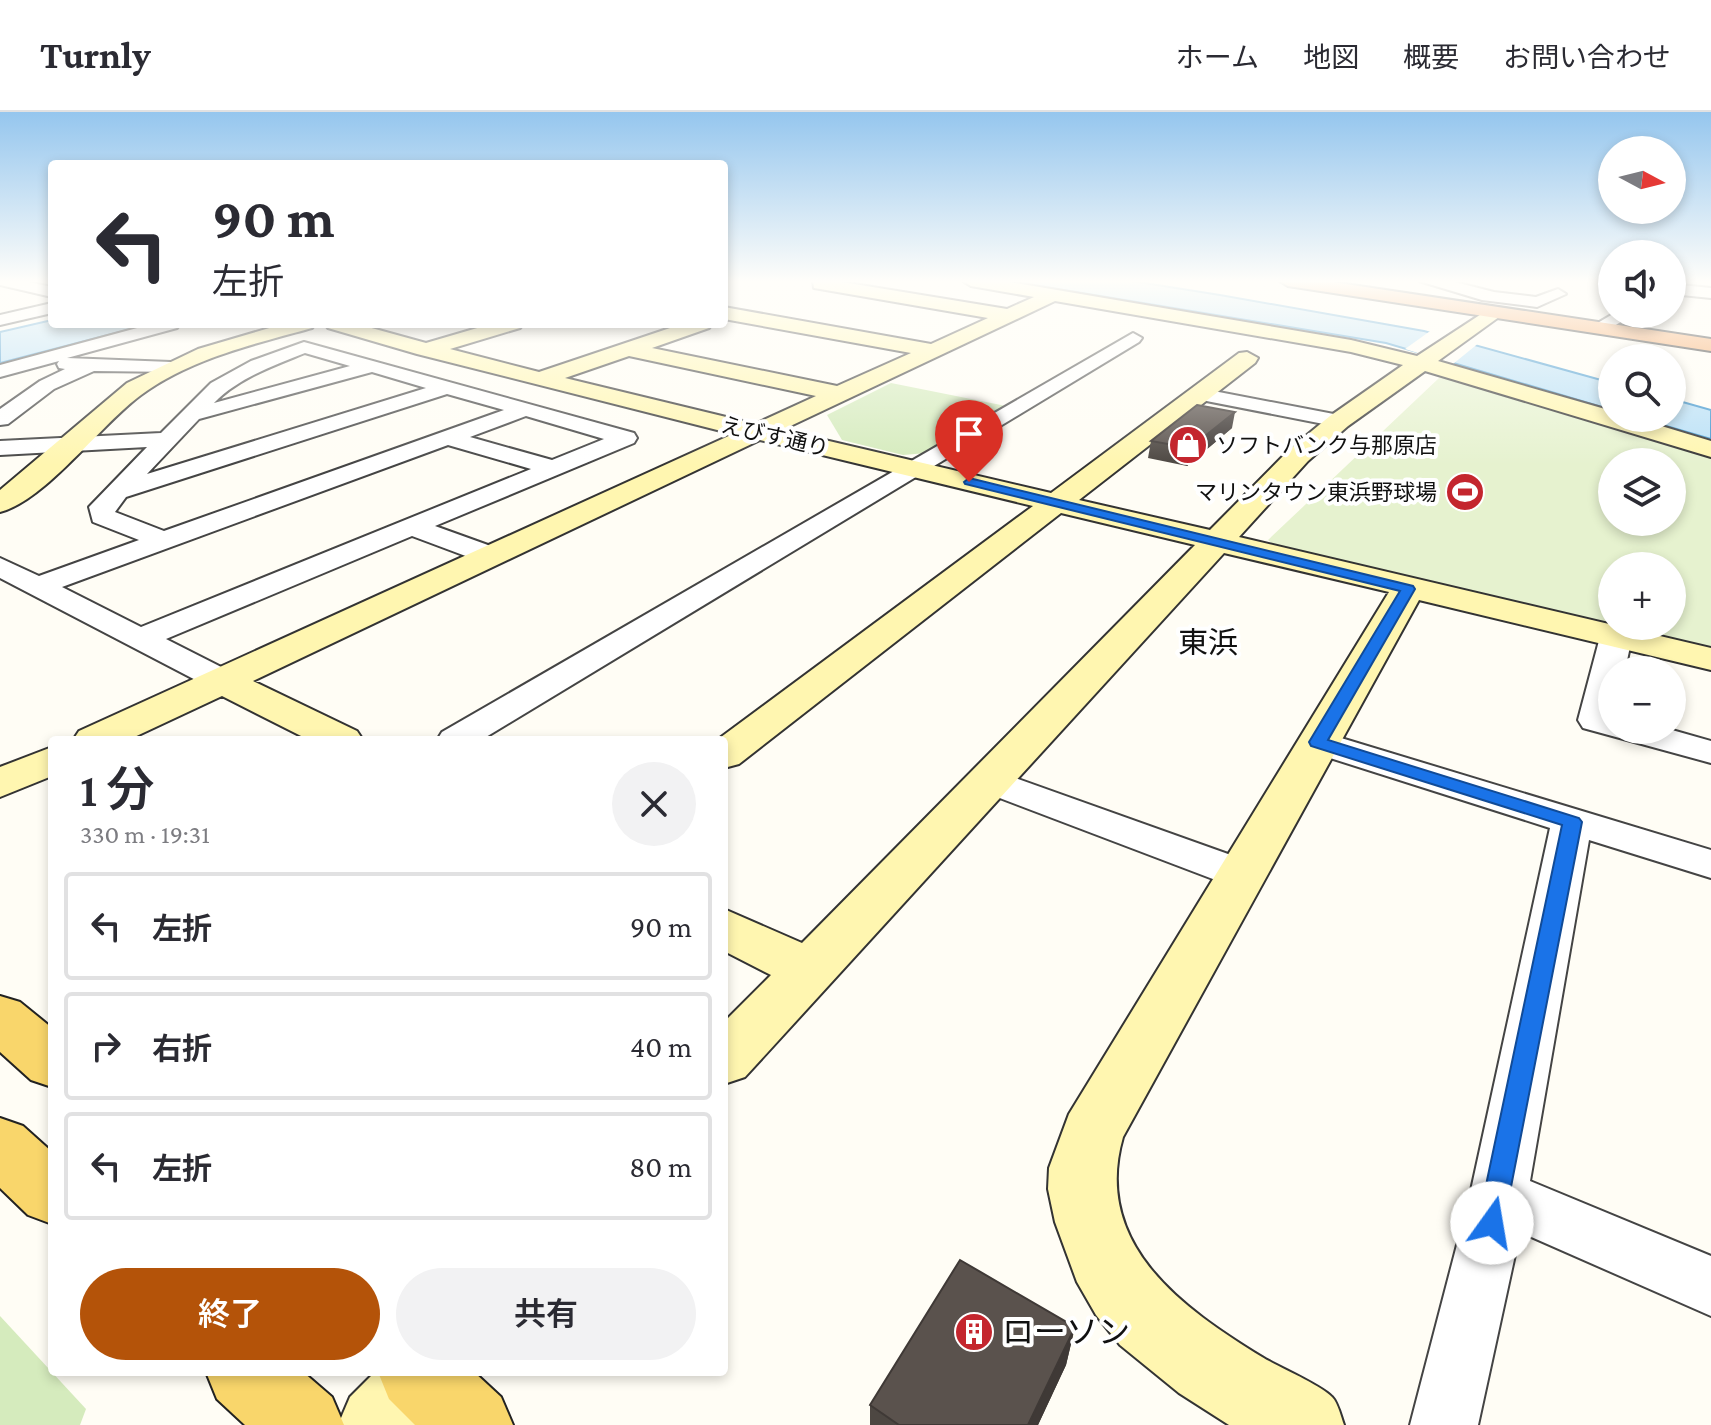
<!DOCTYPE html>
<html lang="ja">
<meta charset="utf-8">
<style>
:root{--surface:#fff;--page:#f2f2f3;--text:#2b2b33;--muted:#7c7c81;--line:#e1e1e2;--accent:#b45309}
body{margin:0;font-family:"Crimson Pro","Noto Sans JP",serif;background:var(--page);color:var(--text);height:100vh;display:flex;flex-direction:column;font-size:30px;white-space:nowrap}
*{box-sizing:border-box;margin:0}
p{font-size:26px;color:var(--muted)}
.icon{flex:none;width:44px;height:44px;fill:none;stroke:currentColor;stroke-width:2;stroke-linecap:round;stroke-linejoin:round}
.map{position:relative;flex:1;overflow:hidden}
.details{position:absolute;left:48px;top:624px;width:680px;height:640px;display:flex;flex-direction:column;background:var(--surface);border-radius:8px;box-shadow:0 4px 12px #0003}
.details>*{flex:none}
.top-card{position:absolute;left:48px;top:48px;width:680px;height:168px;border-radius:8px;box-shadow:0 4px 12px #0003;background:#fff;color:var(--text);overflow:hidden}
.needle{width:52px;rotate:97deg}
.fabs{position:absolute;left:1598px;top:24px;display:grid;gap:16px}
.fabs a{display:grid;place-items:center;width:88px;height:88px;border-radius:50%;background:var(--surface);box-shadow:0 4px 12px #0003;font-size:40px}
.pin{position:absolute;display:grid;place-items:center;width:68px;height:68px;color:#fff;margin:-82px -34px;border-radius:50% 50% 50% 0;rotate:-45deg;box-shadow:0 0 8px #0007}
.pin .icon{rotate:45deg}
.me{position:absolute;width:88px;margin:-44px;rotate:13deg;stroke-linejoin:round;filter:drop-shadow(0 0 6px #0008)}
.turn{display:flex;align-items:center;gap:28px;height:168px;padding:0 32px;font-size:36px}
.turn .icon{width:104px;height:104px;stroke-width:2.5}
.turn b{display:block;font-size:56px;line-height:68px}
.round{display:grid;place-items:center;flex:none;width:84px;height:84px;border-radius:42px;background:var(--page)}
.summary{display:flex;align-items:center;justify-content:space-between;height:136px;padding:0 32px}
h1{font-size:48px;font-weight:600;line-height:60px}
.action{display:flex;gap:16px;margin-top:auto;padding:16px 32px}
.action a{flex:1;height:92px;border-radius:48px;background:var(--accent);color:#fff;font-size:32px;font-weight:600;line-height:92px;text-align:center}
.action a+a{background:var(--page);color:var(--text)}
ul{padding:0;list-style:none}
li{display:flex;align-items:center;gap:24px;height:108px;margin:0 16px 12px;padding:0 16px;border:4px solid var(--line);border-radius:8px}
li div{flex:1}
li b{display:block;font-size:30px}
li em{font-style:normal}
header{display:flex;align-items:center;gap:48px;box-sizing:border-box;height:112px;padding:0 40px;background:var(--surface);border-bottom:2px solid var(--line)}
header strong{font-size:38px}
nav{display:flex;gap:44px;margin-inline-start:auto;font-size:28px}
.map>svg:first-child{display:block}
.green{fill:#d5ebbd}
.pitch{fill:#e6f2cf;fill-rule:evenodd}
.water{fill:#b9e0f7;stroke:#3f96cf;stroke-width:2}
.pier{fill:#fffdf5}
.lines{fill:none;stroke-linecap:round;stroke-linejoin:round}
.street-casing{stroke:#444;stroke-width:4}
.secondary-casing{stroke:#333;stroke-width:4}
.primary-casing{stroke:#222;stroke-width:4}
.highway-casing{stroke:#222;stroke-width:4}
.street{fill:#fff;fill-rule:evenodd}
.secondary{fill:#fff6b0;fill-rule:evenodd}
.primary{fill:#f9d66b;fill-rule:evenodd}
.highway{fill:#f5a25d;fill-rule:evenodd}
.wall{fill:#4d4742}
.shaded-wall{fill:#3f3936}
.building{fill:#5a524d;stroke:#3f3936;stroke-width:2}
.route{fill:#1a73e8;stroke:#114b97;stroke-width:2}
.labels{text-anchor:middle;stroke-width:8;stroke-linejoin:round;paint-order:stroke}
.far-street-label{font-size:22px;fill:#111;stroke:#fff}
.far-poi-label{font-size:22px;fill:#111;stroke:#fff;text-anchor:start}
.quarter-label{font-size:30px;fill:#111;stroke:#fff}
.near-poi-label{font-size:32px;fill:#111;stroke:#fff;text-anchor:start}
</style>
<header>
<strong>Turnly</strong>
<nav><a>ホーム</a><a>地図</a><a>概要</a><a>お問い合わせ</a></nav>
</header>
<div class="map">
<svg width="1711" height="1313" viewBox="0 0 1711 1313">
<rect width="100%" height="100%" fill="#fffdf5"/>
<!-- green -->
<g class="green">
<polygon points="891,271 1006,294 927,341 903,343 842,328 827,303"/>
<polygon points="0,1204 86,1297 80,1313 0,1313"/>
</g>
<!-- pitch -->
<path class="pitch" d="M1454,265L1711,345V538L1276,435L1268,428L1439,266ZM1612,350H1672V410H1612ZM1612,454H1672V514H1612Z"/>
<!-- water -->
<g class="water">
<polygon points="1010,169 1132,169 1220,183 1424,219 1612,271 1612,298 1386,231"/>
<polygon points="52,208 52,212 150,212 0,251 0,220"/>
<polygon points="1672,287 1711,298 1711,327 1639,306 1672,306"/>
</g>
<!-- pier -->
<polygon class="pier" points="1433,217 1480,230 1453,252 1405,237"/>
<g class="lines">
<!-- street casing -->
<g class="street-casing">
<g id="street">
<polygon points="0,169 24,169 52,175 52,185 0,173"/>
<polygon points="1419,169 1451,169 1494,180 1536,185 1558,177 1566,182 1537,195 1482,188"/>
<polygon points="1604,169 1612,169 1612,173 1606,172"/>
<polygon points="1672,172 1711,176 1711,186 1672,182"/>
<polygon points="52,191 52,201 0,213 0,203"/>
<polygon points="1613,202 1634,202 1604,220 1592,220 1589,216"/>
<polygon points="152,212 180,212 177,216 67,246 171,250 178,252 181,256 178,260 94,259 54,277 8,312 0,313 0,297 40,269 65,257 59,256 57,252 59,249 0,265 0,253"/>
<polygon points="1133,221 1142,226 1139,230 481,628 437,628 442,620"/>
<path d="M304,230L634,321L637,326L634,331L435,414L499,437L503,443L499,449L489,451L479,449L412,424L166,527L233,561L238,568L233,575L221,578L209,575L0,466V446L39,464L139,428L93,410L89,395L147,335L0,343V329L161,321L211,271L251,249ZM305,241L350,254L214,291C238,266 273,254 305,241ZM372,260L426,276L147,362L199,307ZM447,282L504,298L164,419L115,400L126,385ZM526,304L604,327L552,348L470,325ZM448,333L531,357L141,515L62,475Z"/>
<polygon points="1198,276 1339,303 1350,309 1339,315 1191,286 1188,282 1191,278"/>
<polygon points="1616,515 1627,518 1632,525 1625,558 1612,558 1612,618 1672,618 1711,629 1711,651 1583,616 1578,608 1600,525 1605,518"/>
<polygon points="1318,619 1711,738 1711,766 1589,728 1530,1069 1711,1144 1711,1204 1520,1120 1478,1313 1410,1313 1470,1083 1550,716 1305,638 1300,630 1305,622"/>
<polygon points="990,657 1256,752 1262,762 1256,772 1241,776 1226,772 976,677 971,669 976,661"/>
</g>
</g>
<!-- secondary casing -->
<g class="secondary-casing">
<g id="secondary">
<path d="M813,169H836L1007,197L1034,185L971,174L963,169H1004L1351,228L1417,244L1492,195L1499,197L1502,201L1499,205L1438,249L1612,299V306H1635L1711,329V345L1425,259L1348,314L1308,349L1239,425L1711,536V558L1419,488L1123,1025C1092,1132 1182,1196 1262,1245C1278,1255 1321,1273 1332,1285C1338,1291 1341,1305 1344,1313H1229L1179,1281L1120,1233L1096,1203L1077,1170L1055,1110L1048,1077L1049,1056L1069,1002L1389,480L1224,441L745,965L724,972V910L771,863L724,839V797L802,831L1195,433L1061,401L739,652L724,656V628H717L1033,394L760,328L253,569L357,619L363,628H309L222,584L128,628H73L79,619L733,322L417,242L328,216L325,212H357L426,231L491,212H523L520,216L450,237L539,260L682,212H712L709,216L652,236L837,274L911,241L724,207V195L931,232L988,206L820,177L814,176ZM1055,189L1351,240L1403,253L1330,304L1290,337L1210,418L1079,388L1255,251L1258,246L1247,240L1239,241L1051,381L782,318ZM629,244L816,284L755,312L565,266Z"/>
<path d="M283,212H315L312,216C254,232 190,247 141,283C101,312 45,389 0,400V378L127,271L198,237Z"/>
<polygon points="52,635 52,664 0,685 0,655"/>
<polygon points="375,1260 467,1260 456,1287 432,1313 338,1313 350,1285"/>
</g>
</g>
<!-- primary casing -->
<g class="primary-casing">
<g id="primary">
<polygon points="0,884 20,890 52,916 52,975 31,968 0,940"/>
<polygon points="0,1006 23,1014 52,1040 52,1112 28,1103 0,1076"/>
<polygon points="206,1260 303,1260 332,1285 344,1313 245,1313 217,1287"/>
<polygon points="378,1260 474,1260 501,1285 513,1313 415,1313 389,1287"/>
</g>
</g>
<!-- highway casing -->
<g class="highway-casing">
<polygon id="highway" points="1280,169 1326,169 1711,227 1711,239 1288,174"/>
</g>
<!-- street -->
<use href="#street" class="street"/>
<!-- secondary -->
<use href="#secondary" class="secondary"/>
<!-- primary -->
<use href="#primary" class="primary"/>
<!-- highway -->
<use href="#highway" class="highway"/>
</g>
<!-- wall -->
<g class="wall">
<polygon points="1232,316 1187,354 1148,346 1151,329"/>
<polygon points="1075,1215 1066,1253 1038,1313 870,1313 870,1293"/>
</g>
<!-- shaded-wall -->
<g class="shaded-wall">
<polygon points="1235,300 1232,316 1187,354 1190,336"/>
<polygon points="1075,1215 1066,1253 1038,1313 1028,1313"/>
</g>
<!-- building -->
<g class="building">
<polygon points="1197,293 1235,300 1190,336 1151,329"/>
<polygon points="960,1148 1075,1215 1028,1313 899,1313 870,1293"/>
</g>
<!-- sky -->
<linearGradient id="sky" x2="0" y2="1"><stop stop-color="#95c6ee"/><stop offset="0.48" stop-color="#fffefa"/><stop offset="1" stop-color="#fffefa" stop-opacity="0"/></linearGradient>
<rect width="1711" height="353" fill="url(#sky)"/>
<!-- route -->
<polygon class="route" points="969,366 1413,474 1415,477 1328,628 1579,706 1582,710 1502,1121 1492,1125 1482,1121 1478,1111 1562,713 1311,634 1309,630 1400,479 965,372 964,370"/>
<!-- icons -->
<defs>
<g id="shop-disc" transform="scale(2)"><circle r="9.5" fill="#c4262e" stroke="#fff"/><path d="M-5-2.5h2.3a2.7 3.5 0 0 1 5.4 0H5L5.5 6h-11ZM-1.5-2.5h3a1.5 2.3 0 0 0-3 0Z" fill="#fff"/></g>
<g id="stadium-disc" transform="scale(2)"><circle r="9.5" fill="#c4262e" stroke="#fff"/><path d="M0-5a6.5 5 0 1 0 0 10a6.5 5 0 1 0 0-10ZM-3.5-1.8h7v3.6h-7Z" fill="#fff"/></g>
<g id="building-disc" transform="scale(2)"><circle r="9.5" fill="#c4262e" stroke="#fff"/><path d="M-4-6H4V6H1V3H-1V6H-4ZM-2.5-4.3h1.7v1.8h-1.7ZM.8-4.3h1.7v1.8H.8ZM-2.5-1h1.7V.8h-1.7ZM.8-1h1.7V.8H.8Z" fill="#fff"/></g>
</defs>
<g fill-rule="evenodd">
<use href="#shop-disc" x="1188" y="333"/>
<use href="#stadium-disc" x="1465" y="380"/>
<use href="#building-disc" x="974" y="1220"/>
</g>
<g class="labels">
<!-- far-street labels -->
<g class="far-street-label">
<text transform="translate(775 324) rotate(13)" y="8">えびす通り</text>
</g>
<!-- far-poi labels -->
<g class="far-poi-label">
<text x="1216" y="341">ソフトバンク与那原店</text>
<text x="1437" y="388" text-anchor="end">マリンタウン東浜野球場</text>
</g>
<!-- quarter labels -->
<g class="quarter-label">
<text x="1208" y="541">東浜</text>
</g>
<!-- near-poi labels -->
<g class="near-poi-label">
<text x="1002" y="1231">ローソン</text>
</g>
</g>
</svg>
<div class="fabs">
<a><svg class="needle" viewBox="-14 -14 28 28"><path d="M0-13l5 13h-10z" fill="#e53935"/><path d="M0 13l5-13h-10z" fill="#7c7c81"/></svg></a>
<a><svg class="icon" aria-label="sound" viewBox="0 0 24 24"><path d="M4 9h4l5-4v14l-5-4H4zM17 9q2 3 0 6"/></svg></a>
<a><svg class="icon" aria-label="search" viewBox="0 0 24 24"><circle cx="10" cy="10" r="6"/><path d="M15 15l6 6"/></svg></a>
<a><svg class="icon" aria-label="layers" viewBox="0 0 24 24"><path d="M12 4l9 5-9 5-9-5zM3 14l9 5 9-5"/></svg></a>
<a>+</a>
<a>−</a>
</div>
<div class="pin" style="left:969px;top:370px;background:#d93025"><svg class="icon" aria-label="arrive" viewBox="0 0 24 24"><path d="M6 21V4h12l-3 4 3 4H6"/></svg></div>
<svg class="me" style="left:1492px;top:1111px" viewBox="-20 -20 40 40"><circle r="19" fill="#fff"/><path d="M0-13L10 11 0 6-10 11z" fill="#1a73e8"/></svg>
<div class="top-card">
<div class="turn"><svg class="icon" aria-label="left" viewBox="0 0 24 24"><path d="M17 20v-9H6M10 6l-5 5 5 5"/></svg><div><b>90 m</b>左折</div></div>
</div>
<section class="details">
<div class="summary"><div><h1>1 分</h1><p>330 m · 19:31</p></div><a class="round"><svg class="icon" aria-label="close" viewBox="0 0 24 24"><path d="M6 6l12 12M18 6L6 18"/></svg></a></div>
<ul>
<li><svg class="icon" aria-label="left" viewBox="0 0 24 24"><path d="M17 20v-9H6M10 6l-5 5 5 5"/></svg><div><b>左折</b></div><em>90 m</em></li>
<li><svg class="icon" aria-label="right" viewBox="0 0 24 24"><path d="M7 20v-9h11M14 6l5 5-5 5"/></svg><div><b>右折</b></div><em>40 m</em></li>
<li><svg class="icon" aria-label="left" viewBox="0 0 24 24"><path d="M17 20v-9H6M10 6l-5 5 5 5"/></svg><div><b>左折</b></div><em>80 m</em></li>
</ul>
<div class="action"><a>終了</a><a>共有</a></div>
</section>
</div>
